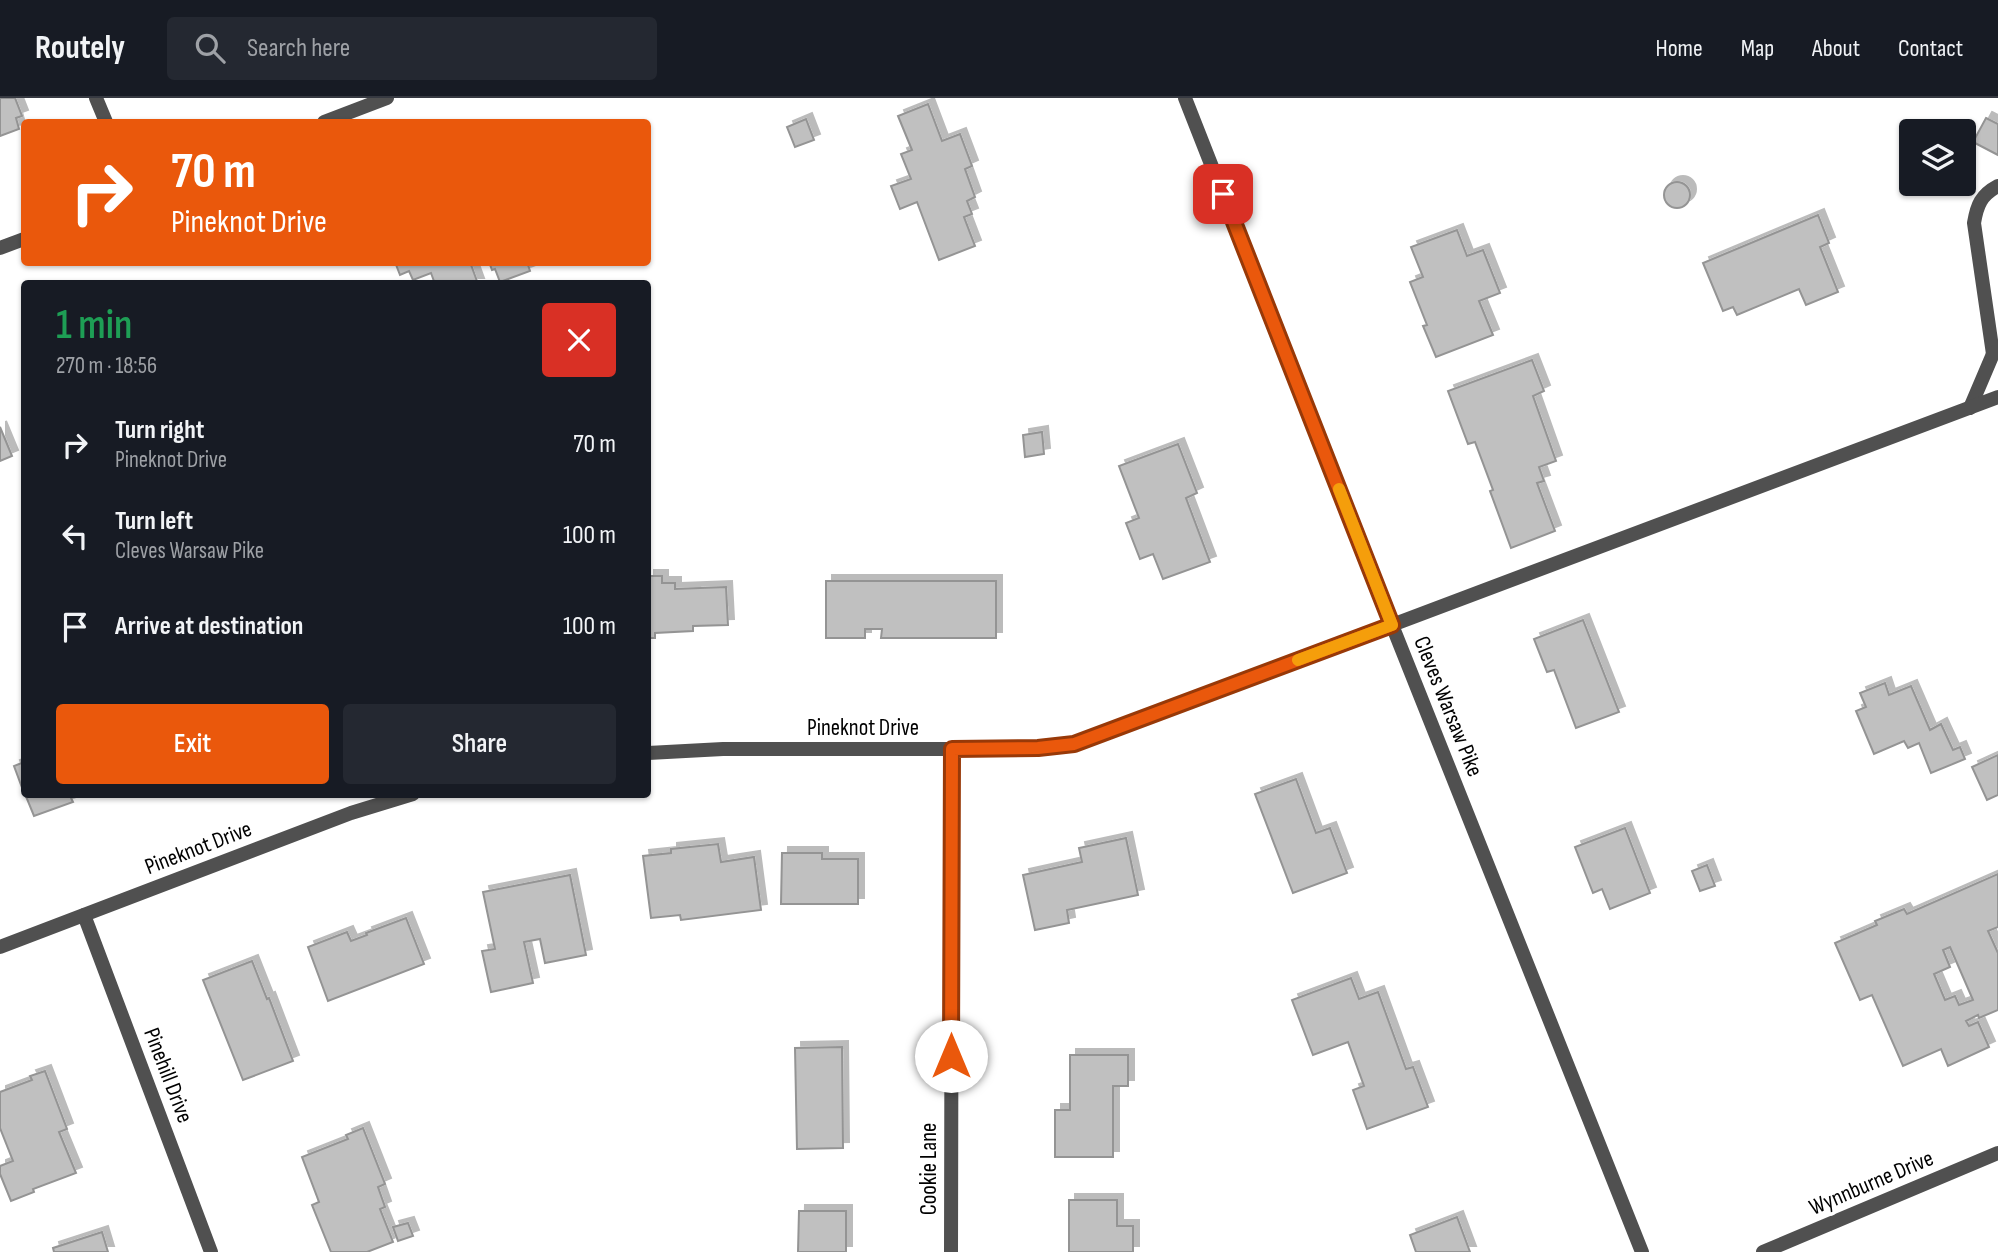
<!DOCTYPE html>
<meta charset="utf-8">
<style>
:root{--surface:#171b24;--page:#242831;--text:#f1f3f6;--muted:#9ea1a6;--line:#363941;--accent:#ea580c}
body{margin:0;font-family:"Sofia Sans Condensed",sans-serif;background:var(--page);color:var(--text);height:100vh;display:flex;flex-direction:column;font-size:26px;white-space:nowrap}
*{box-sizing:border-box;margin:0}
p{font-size:23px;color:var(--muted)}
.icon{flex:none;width:38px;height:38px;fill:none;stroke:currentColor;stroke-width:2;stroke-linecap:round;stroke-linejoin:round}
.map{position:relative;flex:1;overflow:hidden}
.drawer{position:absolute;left:21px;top:182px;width:630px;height:518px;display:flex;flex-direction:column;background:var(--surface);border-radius:7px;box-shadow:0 2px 5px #0004}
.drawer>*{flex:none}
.banner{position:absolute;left:21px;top:21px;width:630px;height:147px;border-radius:7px;box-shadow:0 2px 5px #0004;background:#ea580c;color:#fff;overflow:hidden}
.fabs{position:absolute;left:1899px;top:21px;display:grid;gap:14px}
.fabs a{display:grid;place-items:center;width:77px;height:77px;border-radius:7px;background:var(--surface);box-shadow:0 2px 5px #0004;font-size:35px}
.pin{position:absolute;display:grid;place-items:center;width:60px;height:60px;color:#fff;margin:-30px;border-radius:14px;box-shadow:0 4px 10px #0006}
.me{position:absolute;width:77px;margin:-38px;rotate:0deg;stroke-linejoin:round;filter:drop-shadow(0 0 5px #0008)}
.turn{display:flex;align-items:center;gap:24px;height:147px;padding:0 35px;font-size:32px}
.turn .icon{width:91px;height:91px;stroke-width:2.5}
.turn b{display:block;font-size:49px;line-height:60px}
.round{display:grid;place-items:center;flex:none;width:74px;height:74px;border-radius:7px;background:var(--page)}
.summary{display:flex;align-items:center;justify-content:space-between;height:119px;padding:0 35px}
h1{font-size:42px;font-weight:600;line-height:52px;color:#1e9e55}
.cta{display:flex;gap:14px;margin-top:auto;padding:14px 35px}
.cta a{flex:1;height:80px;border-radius:7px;background:var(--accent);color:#fff;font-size:28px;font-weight:600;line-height:80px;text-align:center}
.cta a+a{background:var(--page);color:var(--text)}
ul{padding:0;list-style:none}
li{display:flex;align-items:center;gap:21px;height:91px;padding:0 35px}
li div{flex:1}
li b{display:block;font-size:26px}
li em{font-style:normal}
header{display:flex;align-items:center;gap:42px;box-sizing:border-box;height:98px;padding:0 35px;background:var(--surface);border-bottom:2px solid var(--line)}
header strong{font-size:33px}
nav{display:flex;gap:38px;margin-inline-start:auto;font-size:24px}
.search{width:490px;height:63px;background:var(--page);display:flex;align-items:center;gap:18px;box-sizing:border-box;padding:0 24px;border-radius:7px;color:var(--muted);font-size:26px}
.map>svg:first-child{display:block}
.building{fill:#c0c0c0;stroke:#949494;stroke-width:2;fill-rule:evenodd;filter:url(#shadow)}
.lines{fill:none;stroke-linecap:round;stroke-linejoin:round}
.service{stroke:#505050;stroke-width:14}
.minor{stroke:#505050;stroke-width:14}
.tertiary{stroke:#505050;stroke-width:14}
.route-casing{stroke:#983908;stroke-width:18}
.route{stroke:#ea580c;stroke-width:12}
.slow{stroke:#f59e0b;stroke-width:12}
.labels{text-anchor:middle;stroke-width:7;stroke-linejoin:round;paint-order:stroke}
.street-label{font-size:23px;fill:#000;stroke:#fff}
</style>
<header>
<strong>Routely</strong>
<div class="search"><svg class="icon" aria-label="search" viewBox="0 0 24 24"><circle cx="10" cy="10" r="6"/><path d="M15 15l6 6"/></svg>Search here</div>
<nav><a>Home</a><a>Map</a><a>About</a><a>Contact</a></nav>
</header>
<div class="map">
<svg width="1998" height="1154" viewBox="0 0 1998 1154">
<defs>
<filter id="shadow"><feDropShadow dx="6" dy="-6" stdDeviation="0" flood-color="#0004"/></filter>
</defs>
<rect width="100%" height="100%" fill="#fff"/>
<!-- building -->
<g class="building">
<polygon points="0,0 15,0 22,18 16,20 19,31 0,38"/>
<polygon points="928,6 942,43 960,36 972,68 965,71 975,99 967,103 972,116 964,119 975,148 939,162 917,104 900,111 891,88 911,81 901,56 912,52 898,18"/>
<polygon points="1986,20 1998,26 1998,57 1973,44"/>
<polygon points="806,21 814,42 795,49 787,29"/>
<circle cx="1677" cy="97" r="13"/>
<polygon points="1818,117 1829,145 1820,149 1838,194 1806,207 1799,191 1737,217 1733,209 1723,213 1703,165"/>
<polygon points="1457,132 1467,158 1483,152 1500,195 1479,203 1493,237 1436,259 1423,228 1427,227 1410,184 1423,179 1411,149"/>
<polygon points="395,164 470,164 478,186 435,186 431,175 413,182 409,173 400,177"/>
<polygon points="489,164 527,164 530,173 500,184 495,171 492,172"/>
<polygon points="1532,262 1544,293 1533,298 1556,363 1539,369 1544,383 1537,385 1555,433 1511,450 1490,393 1493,392 1475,344 1468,346 1448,293"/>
<polygon points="0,329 12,358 0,363"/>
<polygon points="1042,334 1044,356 1025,359 1023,337"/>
<polygon points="1178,346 1197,395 1186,400 1210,464 1163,481 1153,456 1140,461 1126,425 1139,420 1119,368"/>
<polygon points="648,478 662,478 662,485 675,485 675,491 726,489 728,527 693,528 693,533 655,535 655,540 648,540"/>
<polygon points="826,483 996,483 996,540 881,540 882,531 865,531 865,540 826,540"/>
<polygon points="1583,522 1619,614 1576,630 1554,572 1547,574 1534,541"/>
<polygon points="1885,585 1889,597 1911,588 1930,632 1941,626 1953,652 1960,649 1965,661 1931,675 1919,645 1908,650 1904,643 1874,656 1856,613 1866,609 1860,595"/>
<polygon points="1998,657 1998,697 1987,702 1972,669"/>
<polygon points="24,664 24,695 14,668"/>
<polygon points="1296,681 1316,735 1330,730 1347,775 1293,795 1255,696"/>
<polygon points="25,696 79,696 71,700 73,704 34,718"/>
<polygon points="1625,730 1650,795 1610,811 1602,791 1593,795 1575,749"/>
<polygon points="1126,740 1138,797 1067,812 1069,825 1035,832 1023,777 1082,764 1079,750"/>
<polygon points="718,746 721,764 754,759 761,812 681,822 680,817 651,820 643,758 671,755 671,751"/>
<polygon points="782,755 822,755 822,761 858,761 858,806 781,806"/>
<polygon points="1707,767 1715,788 1700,793 1692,773"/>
<path d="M1998,776V829L1988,833L1998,855V912L1979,920L1978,917L1966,923L1969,928L1978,924L1989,949L1948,968L1941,951L1903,968L1872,897L1860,902L1835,845L1877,827L1875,823L1904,811L1907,816ZM1950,849L1973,902L1959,907L1955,898L1945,902L1934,876L1950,869L1943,852Z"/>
<polygon points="570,777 586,857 545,865 540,841 524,844 533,885 491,894 482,853 495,851 483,794"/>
<polygon points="406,820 424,866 328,903 308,849 347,834 351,843 367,837 366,835"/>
<polygon points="252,863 267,901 269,900 293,963 243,982 203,882"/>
<polygon points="1351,880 1359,901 1378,894 1406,971 1413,969 1428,1009 1367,1031 1353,992 1364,988 1348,944 1313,957 1292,902"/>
<polygon points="842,949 843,1050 797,1051 795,950"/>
<polygon points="1070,957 1128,957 1128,988 1113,988 1113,1059 1055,1059 1055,1012 1070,1012"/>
<polygon points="45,973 67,1031 59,1034 76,1075 33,1091 34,1094 11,1103 0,1076 0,1068 13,1063 0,1030 0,994 32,982 30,978"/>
<polygon points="363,1030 385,1086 378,1089 385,1109 380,1111 393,1144 367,1154 331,1154 312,1107 319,1104 302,1059 348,1041 346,1037"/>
<polygon points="1069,1102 1117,1102 1117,1128 1133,1128 1133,1154 1069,1154"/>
<polygon points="799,1113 846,1113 846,1154 798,1154"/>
<polygon points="1457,1119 1470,1154 1416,1154 1410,1137"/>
<polygon points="408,1125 413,1138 398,1143 393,1129"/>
<polygon points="102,1134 108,1154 54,1154 53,1150"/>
</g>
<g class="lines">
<!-- service -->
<g class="service">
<polyline points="96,0 106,24"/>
<path d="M1993,256L1974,125C1977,107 1981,97 1998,88"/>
<polyline points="1970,310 1993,256 1998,252"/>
<polyline points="1392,527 1998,299"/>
</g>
<!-- minor -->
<g class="minor">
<polyline points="648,655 723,651 1038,651 1074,646 1392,527"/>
<polyline points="84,817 211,1154"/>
<polyline points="0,849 351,715 413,696"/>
<polyline points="951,1154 952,651"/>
<polyline points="1763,1154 1998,1055"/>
</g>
<!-- tertiary -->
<g class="tertiary">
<polyline points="1185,0 1392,527 1642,1154"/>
<polyline points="324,24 387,0"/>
<polyline points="0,150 24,141"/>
</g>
</g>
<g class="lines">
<!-- route casing -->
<g class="route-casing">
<polyline id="route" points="951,958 952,651 1038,650 1074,646 1392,527 1223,96"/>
</g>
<!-- route -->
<use href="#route" class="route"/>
<!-- slow -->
<polyline class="slow" points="1298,562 1392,527 1339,391"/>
</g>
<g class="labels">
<!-- street labels -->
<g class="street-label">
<text transform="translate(1449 608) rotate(68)" y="8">Cleves Warsaw Pike</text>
<text x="863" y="637">Pineknot Drive</text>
<text transform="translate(198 749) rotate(-21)" y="8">Pineknot Drive</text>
<text transform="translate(169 977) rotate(69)" y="8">Pinehill Drive</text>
<text transform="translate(928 1071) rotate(-90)" y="8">Cookie Lane</text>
<text transform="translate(1871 1084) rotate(-23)" y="8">Wynnburne Drive</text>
</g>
</g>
</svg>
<div class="fabs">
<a><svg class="icon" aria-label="layers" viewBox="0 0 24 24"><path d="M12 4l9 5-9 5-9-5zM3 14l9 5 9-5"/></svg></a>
</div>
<div class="pin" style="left:1223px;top:96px;background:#d93025"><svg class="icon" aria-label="arrive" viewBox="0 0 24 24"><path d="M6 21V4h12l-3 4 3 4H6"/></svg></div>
<svg class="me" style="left:951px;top:958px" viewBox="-20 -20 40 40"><circle r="19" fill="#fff"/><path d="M0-13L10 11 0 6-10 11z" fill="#ea580c"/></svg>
<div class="banner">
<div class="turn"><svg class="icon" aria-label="right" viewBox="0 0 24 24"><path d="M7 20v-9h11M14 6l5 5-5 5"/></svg><div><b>70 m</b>Pineknot Drive</div></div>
</div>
<section class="drawer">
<div class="summary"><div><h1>1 min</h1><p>270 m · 18:56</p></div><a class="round" style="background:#d93025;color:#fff"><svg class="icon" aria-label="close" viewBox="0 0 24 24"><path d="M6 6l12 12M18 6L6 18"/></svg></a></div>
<ul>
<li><svg class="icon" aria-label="right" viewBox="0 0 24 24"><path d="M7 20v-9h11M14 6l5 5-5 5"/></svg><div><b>Turn right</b><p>Pineknot Drive</p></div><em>70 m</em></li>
<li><svg class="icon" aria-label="left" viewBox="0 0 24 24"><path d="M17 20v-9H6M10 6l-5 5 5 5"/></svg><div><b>Turn left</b><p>Cleves Warsaw Pike</p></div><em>100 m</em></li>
<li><svg class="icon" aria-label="arrive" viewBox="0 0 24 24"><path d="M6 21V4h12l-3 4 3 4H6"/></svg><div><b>Arrive at destination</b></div><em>100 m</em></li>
</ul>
<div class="cta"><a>Exit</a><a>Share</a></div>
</section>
</div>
